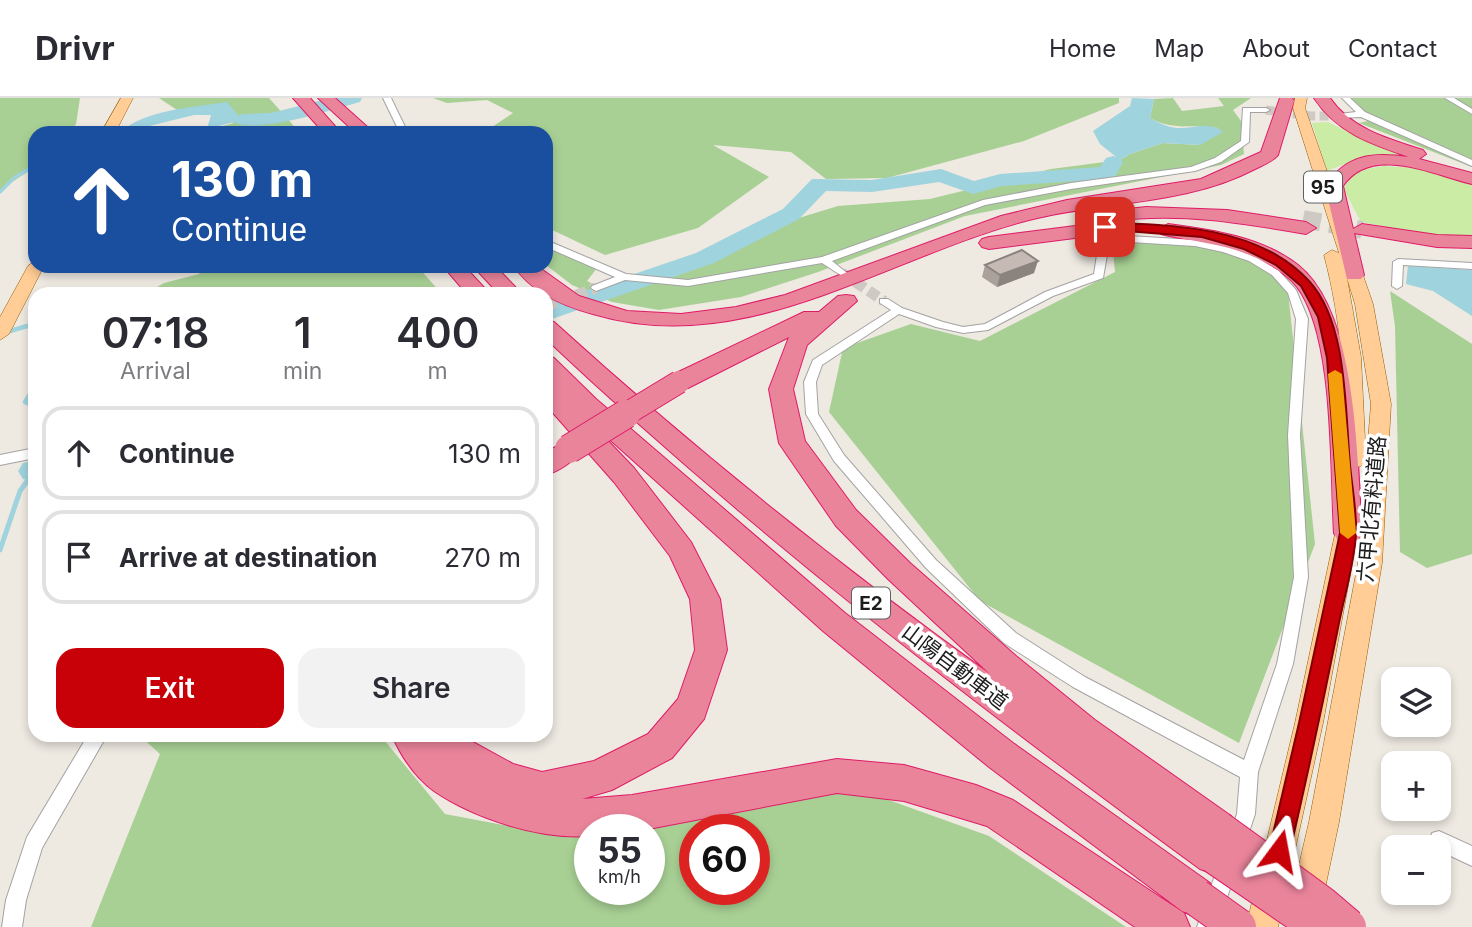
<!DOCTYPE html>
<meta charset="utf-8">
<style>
:root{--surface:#fff;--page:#f2f2f3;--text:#2b2b33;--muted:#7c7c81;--line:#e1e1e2;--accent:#c80008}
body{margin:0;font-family:Inter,"Noto Sans JP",sans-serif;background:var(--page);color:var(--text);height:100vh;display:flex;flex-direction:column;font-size:26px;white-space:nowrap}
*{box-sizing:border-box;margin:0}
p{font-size:23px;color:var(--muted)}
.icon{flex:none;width:38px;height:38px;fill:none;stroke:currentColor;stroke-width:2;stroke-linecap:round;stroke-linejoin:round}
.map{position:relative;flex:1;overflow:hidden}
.panel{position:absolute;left:28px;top:189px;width:525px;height:455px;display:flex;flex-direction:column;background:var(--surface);border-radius:21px;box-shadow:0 4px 10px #0003}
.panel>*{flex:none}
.top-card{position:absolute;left:28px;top:28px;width:525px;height:147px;border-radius:21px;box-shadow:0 4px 10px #0003;background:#1a4fa0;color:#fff;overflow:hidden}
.buttons{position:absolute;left:1381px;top:569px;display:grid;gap:14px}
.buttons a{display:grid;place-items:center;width:70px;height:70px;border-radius:14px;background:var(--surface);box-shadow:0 4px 10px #0003;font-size:35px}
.speed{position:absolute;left:574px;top:716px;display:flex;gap:14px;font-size:35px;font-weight:700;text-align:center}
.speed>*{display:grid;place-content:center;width:91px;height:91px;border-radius:50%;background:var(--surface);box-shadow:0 4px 10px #0003;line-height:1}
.speed small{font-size:18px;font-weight:400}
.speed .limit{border:10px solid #d22;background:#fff;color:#111}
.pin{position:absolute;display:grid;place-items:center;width:60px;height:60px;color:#fff;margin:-30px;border-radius:14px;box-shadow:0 4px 10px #0006}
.me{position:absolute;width:77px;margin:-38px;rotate:13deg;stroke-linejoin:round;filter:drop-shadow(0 0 5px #0008)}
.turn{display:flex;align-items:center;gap:24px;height:147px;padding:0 28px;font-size:32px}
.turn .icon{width:91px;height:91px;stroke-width:2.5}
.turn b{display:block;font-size:49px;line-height:60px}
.eta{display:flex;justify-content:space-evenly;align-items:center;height:119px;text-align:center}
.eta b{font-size:42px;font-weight:600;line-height:49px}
.button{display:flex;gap:14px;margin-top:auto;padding:14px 28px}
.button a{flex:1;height:80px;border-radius:21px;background:var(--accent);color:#fff;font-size:28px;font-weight:600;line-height:80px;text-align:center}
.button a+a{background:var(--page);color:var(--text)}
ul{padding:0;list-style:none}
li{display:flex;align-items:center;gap:21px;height:94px;margin:0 14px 10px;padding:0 14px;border:4px solid var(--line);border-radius:21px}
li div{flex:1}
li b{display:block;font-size:26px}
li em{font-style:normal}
header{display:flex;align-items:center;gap:42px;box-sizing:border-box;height:98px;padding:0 35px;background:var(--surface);border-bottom:2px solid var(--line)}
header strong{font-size:33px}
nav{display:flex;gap:38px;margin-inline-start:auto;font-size:24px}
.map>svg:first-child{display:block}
.grass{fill:#caeca4}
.forest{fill:#a8d094;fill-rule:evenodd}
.water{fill:#9fd3de}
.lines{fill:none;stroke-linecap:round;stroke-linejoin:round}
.stream-far2{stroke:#9fd3de;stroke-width:3.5}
.stream-far1{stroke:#9fd3de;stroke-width:4.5}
.stream{stroke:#9fd3de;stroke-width:5}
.river{fill:#9fd3de;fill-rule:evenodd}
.minor-tunnel-far1{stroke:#cecac3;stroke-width:9;stroke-dasharray:9 4.5;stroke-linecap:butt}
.minor-tunnel{stroke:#cecac3;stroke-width:11;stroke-dasharray:11 5;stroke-linecap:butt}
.motorway-tunnel{stroke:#cecac3;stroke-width:18;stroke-dasharray:18 9;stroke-linecap:butt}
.minor-casing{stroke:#a3a3a3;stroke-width:2}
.primary-casing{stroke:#945d00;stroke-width:1}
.motorway-casing{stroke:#df1b67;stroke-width:2}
.minor{fill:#fff;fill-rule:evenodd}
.primary{fill:#ffcd95;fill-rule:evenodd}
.motorway{fill:#ea849b;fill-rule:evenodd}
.motorway-bridge-far2-casing{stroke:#df1b67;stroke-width:24;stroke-linecap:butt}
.motorway-bridge-far1-casing{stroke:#df1b67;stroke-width:30;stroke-linecap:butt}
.motorway-bridge-casing{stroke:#df1b67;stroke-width:38;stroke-linecap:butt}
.motorway-bridge-far2{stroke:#ea849b;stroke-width:22}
.motorway-bridge-far1{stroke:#ea849b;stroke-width:28}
.motorway-bridge{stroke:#ea849b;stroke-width:36}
.wall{fill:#aaa19b}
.shaded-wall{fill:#8b837e}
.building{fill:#c6bbb4;stroke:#8b837e;stroke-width:2}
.route{fill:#c80008;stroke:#820005;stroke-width:2}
.slow{fill:#f59e0b}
.labels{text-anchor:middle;stroke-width:7;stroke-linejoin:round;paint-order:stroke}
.shield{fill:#fff;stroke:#606060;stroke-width:2}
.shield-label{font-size:19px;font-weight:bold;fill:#1c1c1c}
.street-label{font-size:21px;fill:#1c1c1c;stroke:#fff}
</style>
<header>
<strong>Drivr</strong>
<nav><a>Home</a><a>Map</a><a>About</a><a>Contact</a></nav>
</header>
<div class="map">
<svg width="1472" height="829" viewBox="0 0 1472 829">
<rect width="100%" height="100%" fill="#eee9e1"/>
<!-- grass -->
<g class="grass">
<path d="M1328,24L1369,44L1434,65C1393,59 1366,56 1327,73L1312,25Z"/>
<polygon points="1383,68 1417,70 1472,86 1472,139 1430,137 1361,124 1343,90 1356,73"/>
</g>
<!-- forest -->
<g class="forest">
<polygon points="0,0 80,0 76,26 69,35 35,35 35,69 0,92"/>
<polygon points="159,0 269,0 300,35 197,35 234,25 193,10 177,12"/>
<polygon points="433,0 1119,0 1119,5 1024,43 887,80 826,81 791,54 713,47 769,79 698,130 605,157 546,129 546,35 432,35 427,28 486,33 513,15 487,2 447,5"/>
<path d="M1173,0L1182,13L1224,8L1218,0H1251L1233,12L1241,23L1244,56L1221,67L965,118L818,174L741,199L659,212L612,204L572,187L546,167V148L597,170L587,183L614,197L670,179L664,168L753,134L838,108L930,101L1051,71L1120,62L1130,56L1163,45L1200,47L1218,30C1193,26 1173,33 1150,20L1154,1Z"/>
<polygon points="1347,0 1472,0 1472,69 1359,25 1372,22 1347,6"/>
<polygon points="1165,139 1207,146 1264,168 1288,194 1315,446 1239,645 980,503 829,314 843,250 911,226 980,243 1115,174 1112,144"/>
<polygon points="205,168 417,168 442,196 145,196 164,185 199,176"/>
<polygon points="1390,193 1472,246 1472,456 1427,470 1400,454 1395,228"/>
<path d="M139,637H380L445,716L567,739L590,735V791H649V732L607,731L847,687L989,738L1126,829H91L160,656ZM695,732H754V791H695Z"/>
</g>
<!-- water -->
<g class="water">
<path d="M1132,0L1154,1L1150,20C1159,25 1167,29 1177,30C1193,31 1210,23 1223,34L1200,47L1163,45L1130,56L1120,62L1100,46L1093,33L1130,8Z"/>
<path d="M227,4L242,22L207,31L211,17H194L121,35C140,12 197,9 227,4Z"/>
<polygon points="1408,168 1472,172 1472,218 1433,193 1406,186"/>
</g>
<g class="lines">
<!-- stream-far2 -->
<polyline class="stream-far2" points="0,94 14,80 35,67"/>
<!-- stream-far1 -->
<g class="stream-far1">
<polyline points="0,236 27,228 35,229"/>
<polyline points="35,288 25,304 35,309"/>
</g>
<!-- stream -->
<polyline class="stream" points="0,452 20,393 35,372"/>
<!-- river -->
<g class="river">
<path d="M331,0H362L360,4C337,10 247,40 232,22L242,16L271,15Z"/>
<polygon points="1113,58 1120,60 1123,64 1115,79 1108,81 1002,88 973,96 939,84 872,94 826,93 799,121 714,165 546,223 546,206 696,155 783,111 812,81 872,82 941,71 974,83 1000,76 1100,69 1106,60"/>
<polygon points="35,362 35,384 23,381 18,373 23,365"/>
</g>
<!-- minor-tunnel-far1 -->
<polyline class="minor-tunnel-far1" points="1266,12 1311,18 1342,18"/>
<!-- minor-tunnel -->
<g class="minor-tunnel">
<polyline points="842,175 884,203"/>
<polyline points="546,208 596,190"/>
</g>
<!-- motorway-tunnel -->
<polyline class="motorway-tunnel" points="1303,121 1362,132"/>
<!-- minor casing -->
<g class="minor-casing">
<g id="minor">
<polygon points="383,0 391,0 408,35 400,35"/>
<polygon points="1342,0 1350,0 1365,14 1472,62 1472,68 1361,19 1339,20 1339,16 1356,14"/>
<polygon points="1445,0 1454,0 1472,11 1472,16"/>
<polygon points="1243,10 1266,10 1270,12 1266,14 1250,14 1249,44 1221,64 1195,73 1071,91 985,107 832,163 847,175 842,178 822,165 688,188 625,182 596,193 591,190 592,188 615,179 546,149 546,142 626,176 688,182 822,159 983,102 1071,85 1191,69 1215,60 1241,43"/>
<path d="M1112,137L1195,142L1229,149L1256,159L1279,173L1296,192L1308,221L1300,337L1308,479L1293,566L1258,674L1255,716L1243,752L1236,754L1229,752L1227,745L1237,716L1240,679L1073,589L1004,545L926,470L834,363L806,316L804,284L813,262L891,212L880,205V201H888L902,210L943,224L963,229L985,226L1045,194L1094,176L1099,144ZM1114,143L1195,148L1223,154L1249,163L1272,177L1288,195L1296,221L1288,337L1294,479L1277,566L1244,662L1085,579L1016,535L936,462L844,357L818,316L816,284L822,267L899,216L936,229L963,235L988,232L1053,198L1103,180L1109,145Z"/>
<polygon points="1398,161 1472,165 1472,171 1403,167 1402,188 1397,191 1392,188 1393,164"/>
<polygon points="35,350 35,360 0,367 0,357"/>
<polygon points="88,637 107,637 42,750 26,802 22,829 2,829 6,802 27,739"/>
<polygon points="1439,733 1472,748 1472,768 1438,752 1438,749 1432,749 1430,742 1432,735"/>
<polygon points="1228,757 1235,760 1238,767 1217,829 1197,829 1221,760"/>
</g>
</g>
<!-- primary casing -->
<g class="primary-casing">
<g id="primary">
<polygon points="121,0 133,0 115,35 101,35"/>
<path d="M1295,0H1307L1305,10L1373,206L1391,306L1382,465L1339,724L1322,805L1317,816L1306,821L1295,816L1290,805L1309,724L1358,465L1371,306L1355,206L1347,180L1361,259L1366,362L1363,367L1355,370L1347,367L1344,362C1346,292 1342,225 1324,157L1332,152L1339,155L1293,10Z"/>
<polygon points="35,163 35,168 44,168 9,236 0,242 0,219 28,168"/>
<polygon points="1350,408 1358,411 1361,417 1323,625 1278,829 1246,829 1295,625 1339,417 1342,411"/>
</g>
</g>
<!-- motorway casing -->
<g class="motorway-casing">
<g id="motorway">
<polygon points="293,0 310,0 341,35 324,35"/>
<polygon points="318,0 335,0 374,35 356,35"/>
<path d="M1280,0H1292L1294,3L1278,57C1272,64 1263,67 1255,71C1187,107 1104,103 1029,122C886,159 746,262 593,216C563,208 532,195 514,168H537L579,198L627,213L681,216L736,209L785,197L1001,118L1067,102L1201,81L1261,54Z"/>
<path d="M1314,0H1330C1351,31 1389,41 1423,52L1426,56L1419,61L1472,75V86C1433,77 1372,46 1343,88L1353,131L1362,126L1437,137L1472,138V150L1437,149L1354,135L1364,177L1361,181H1347L1325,88C1347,56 1372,54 1409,59C1371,46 1337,35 1314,0Z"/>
<path d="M1146,109L1227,112L1306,124L1316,130L1306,136C1243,125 1178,114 1115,123L1124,129L1114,135L989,151L982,149L979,145L982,141L989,139L1091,126L1083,121L1093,115Z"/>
<path d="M1168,126C1213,132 1262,139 1298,167C1358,214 1357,363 1362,435L1358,443L1348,446L1338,443L1334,435C1330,372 1335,239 1297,189C1290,180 1279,172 1268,166C1234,146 1198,145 1161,136L1158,132Z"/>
<polygon points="443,168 464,168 490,196 467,196"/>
<polygon points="473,168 495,168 522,196 499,196"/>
<path d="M846,197L854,198L857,203L807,247L793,291L805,343L856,412L910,465L1016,558L1095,622L1231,718L1237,731L1228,745L1233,757L1228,771L1214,776L1200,771C973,605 751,434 546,241V222L554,224C693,350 838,467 990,576L888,481L836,428L783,351L779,345L769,291L789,239L688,290L679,292L670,290L667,284L670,278L804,214H819L838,198Z"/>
<path d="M546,258L554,260L596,301L845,515L1013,645L1210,785L1216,799L1210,813L1196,819L1182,813L989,669L823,533L587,321L634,370L691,444L720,501L727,552L704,621L672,660L612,692L582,701L632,697L837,661L904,667L976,687L1013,702L1184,815L1190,829H1135L987,728L904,703L837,695L643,732H590V738C541,742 475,721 434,693C415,679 401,658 392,637H466L471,643L513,666L542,674L594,663L648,636L678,601L695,552L690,501L670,458L614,384L546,307V285L553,287L546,279Z"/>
<path d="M569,342L578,345L582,351C575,363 559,373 546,377V354Z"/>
</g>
</g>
<!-- minor -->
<use href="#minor" class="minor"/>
<!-- primary -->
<use href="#primary" class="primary"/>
<!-- motorway -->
<use href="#motorway" class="motorway"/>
<!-- motorway-bridge-far2 casing -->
<g class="motorway-bridge-far2-casing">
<polyline id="motorway-bridge-far2" points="623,318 679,284"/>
</g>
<!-- motorway-bridge-far1 casing -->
<g class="motorway-bridge-far1-casing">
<polyline id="motorway-bridge-far1" points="569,351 626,316"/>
</g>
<!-- motorway-bridge casing -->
<g class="motorway-bridge-casing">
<g id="motorway-bridge">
<polyline points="1218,731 1321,806 1348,829"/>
<polyline points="1214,757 1319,829"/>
<polyline points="1196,799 1238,829"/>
</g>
</g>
<!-- motorway-bridge-far2 -->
<use href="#motorway-bridge-far2" class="motorway-bridge-far2"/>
<!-- motorway-bridge-far1 -->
<use href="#motorway-bridge-far1" class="motorway-bridge-far1"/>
<!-- motorway-bridge -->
<use href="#motorway-bridge" class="motorway-bridge"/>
</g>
<!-- wall -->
<polygon class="wall" points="985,167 1034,175 997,189 982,179"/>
<!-- shaded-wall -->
<polygon class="shaded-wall" points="1038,163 1034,175 997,189 1000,177"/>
<!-- building -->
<polygon class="building" points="1022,152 1038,163 1000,177 985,167"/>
<!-- route -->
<path class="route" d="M1105,125C1172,126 1260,129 1309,183C1348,225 1345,313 1350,367C1352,389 1357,414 1356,436C1354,467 1344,499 1338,530C1323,605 1307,679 1290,753L1287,761L1279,764L1272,761L1269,753L1299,625L1340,435L1327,260L1318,219L1301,188L1276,167L1244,151L1202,139L1101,131L1099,129Z"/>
<!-- slow -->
<polygon class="slow" points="1335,272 1342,276 1356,435 1348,441 1340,435 1328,276"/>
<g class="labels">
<!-- shield labels -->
<g class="shield">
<rect x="1304" y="73.5" width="38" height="31" rx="5"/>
<rect x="852" y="489.5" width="38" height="31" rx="5"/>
</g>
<g class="shield-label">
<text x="1323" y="96">95</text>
<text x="871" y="512">E2</text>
</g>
<!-- street labels -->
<g class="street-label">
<text transform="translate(1372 411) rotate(-85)" y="7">六甲北有料道路</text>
<text transform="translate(955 569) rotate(37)" y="7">山陽自動車道</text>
</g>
</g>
</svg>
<div class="buttons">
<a><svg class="icon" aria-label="layers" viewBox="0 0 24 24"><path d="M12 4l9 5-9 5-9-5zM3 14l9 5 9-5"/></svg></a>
<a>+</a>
<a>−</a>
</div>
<div class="speed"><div>55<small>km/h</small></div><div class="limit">60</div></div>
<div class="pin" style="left:1105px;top:129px;background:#d93025"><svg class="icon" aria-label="arrive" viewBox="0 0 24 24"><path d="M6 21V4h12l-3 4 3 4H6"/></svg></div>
<svg class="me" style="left:1279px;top:753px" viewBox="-20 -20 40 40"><path d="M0-17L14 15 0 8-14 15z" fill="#c80008" stroke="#fff" stroke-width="4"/></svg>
<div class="top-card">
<div class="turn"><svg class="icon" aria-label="ahead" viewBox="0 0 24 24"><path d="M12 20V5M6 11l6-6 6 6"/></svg><div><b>130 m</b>Continue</div></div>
</div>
<section class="panel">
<div class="eta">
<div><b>07:18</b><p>Arrival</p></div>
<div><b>1</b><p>min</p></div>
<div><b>400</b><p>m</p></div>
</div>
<ul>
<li><svg class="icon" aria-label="ahead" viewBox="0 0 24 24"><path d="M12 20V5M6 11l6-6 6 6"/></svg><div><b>Continue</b></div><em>130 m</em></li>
<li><svg class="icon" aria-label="arrive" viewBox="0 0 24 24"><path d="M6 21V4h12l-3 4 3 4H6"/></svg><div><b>Arrive at destination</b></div><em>270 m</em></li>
</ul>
<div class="button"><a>Exit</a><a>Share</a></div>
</section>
</div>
